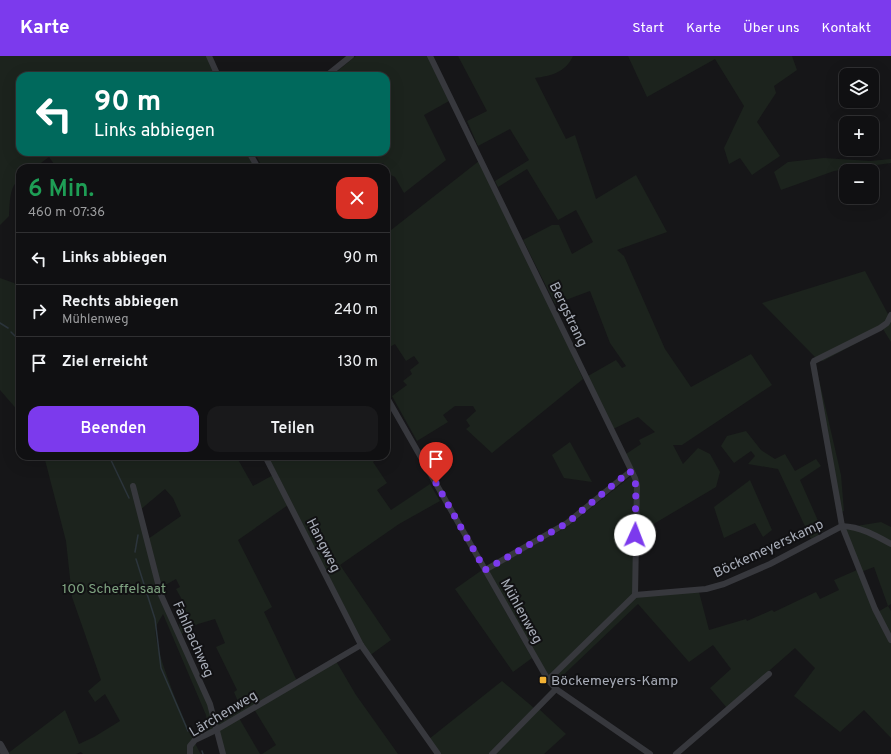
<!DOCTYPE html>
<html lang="de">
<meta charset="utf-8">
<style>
:root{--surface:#101012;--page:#19191b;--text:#f1f3f6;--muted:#9c9d9f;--line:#303032;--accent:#7c3aed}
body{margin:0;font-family:Overpass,sans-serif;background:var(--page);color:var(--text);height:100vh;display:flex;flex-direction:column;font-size:15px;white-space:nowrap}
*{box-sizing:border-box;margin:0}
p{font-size:13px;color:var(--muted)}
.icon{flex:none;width:22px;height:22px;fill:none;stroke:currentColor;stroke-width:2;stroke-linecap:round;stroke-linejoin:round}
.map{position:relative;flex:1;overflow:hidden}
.sheet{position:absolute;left:16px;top:108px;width:374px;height:296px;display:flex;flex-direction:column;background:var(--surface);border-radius:12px;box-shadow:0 4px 16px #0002,0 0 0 1px var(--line)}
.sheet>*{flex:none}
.top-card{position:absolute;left:16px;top:16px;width:374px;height:84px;border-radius:12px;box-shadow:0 4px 16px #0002,0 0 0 1px var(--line);background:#00695c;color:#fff;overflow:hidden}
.fabs{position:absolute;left:839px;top:12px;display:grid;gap:8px}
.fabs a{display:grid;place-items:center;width:40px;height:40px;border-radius:8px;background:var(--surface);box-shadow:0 4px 16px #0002,0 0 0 1px var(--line);font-size:20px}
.pin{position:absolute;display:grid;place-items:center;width:34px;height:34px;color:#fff;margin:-41px -17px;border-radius:50% 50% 50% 0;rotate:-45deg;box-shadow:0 0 4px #0007}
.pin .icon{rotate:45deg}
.me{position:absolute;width:44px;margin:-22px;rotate:2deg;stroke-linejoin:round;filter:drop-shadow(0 0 3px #0008)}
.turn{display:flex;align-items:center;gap:14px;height:84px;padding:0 12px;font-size:18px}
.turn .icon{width:52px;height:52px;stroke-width:2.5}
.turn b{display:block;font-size:28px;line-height:34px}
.round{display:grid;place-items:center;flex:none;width:42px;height:42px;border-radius:12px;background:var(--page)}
.overview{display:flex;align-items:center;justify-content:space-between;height:68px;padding:0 12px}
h1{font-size:24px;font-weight:600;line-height:30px;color:#1e9e55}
.button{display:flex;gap:8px;margin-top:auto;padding:8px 12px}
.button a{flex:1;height:46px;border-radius:12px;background:var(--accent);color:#fff;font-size:16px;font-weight:600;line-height:46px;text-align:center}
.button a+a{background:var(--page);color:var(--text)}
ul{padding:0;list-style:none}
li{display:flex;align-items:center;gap:12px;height:52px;padding:0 12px;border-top:1px solid var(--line)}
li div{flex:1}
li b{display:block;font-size:15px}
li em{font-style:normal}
header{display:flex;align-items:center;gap:24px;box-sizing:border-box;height:56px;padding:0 20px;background:var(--accent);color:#fff}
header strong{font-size:19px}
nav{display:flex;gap:22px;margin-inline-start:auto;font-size:14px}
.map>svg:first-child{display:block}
.green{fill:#1c231d}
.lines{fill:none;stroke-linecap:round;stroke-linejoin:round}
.stream{stroke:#2c353c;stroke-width:1.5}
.minor{stroke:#37383d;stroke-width:6}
.tertiary{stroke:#37383d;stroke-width:8}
.route{stroke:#7c3aed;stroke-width:7;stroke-dasharray:0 12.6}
.poi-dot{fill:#f2b134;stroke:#111113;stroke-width:1.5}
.labels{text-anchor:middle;stroke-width:4;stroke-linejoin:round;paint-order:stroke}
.street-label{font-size:14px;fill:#a8adb8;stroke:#111113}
.park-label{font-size:14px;fill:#7fa381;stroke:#111113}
.poi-label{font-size:14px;fill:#a8adb8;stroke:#111113;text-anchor:start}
</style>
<header>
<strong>Karte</strong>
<nav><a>Start</a><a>Karte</a><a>Über uns</a><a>Kontakt</a></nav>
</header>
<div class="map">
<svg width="891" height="698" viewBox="0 0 891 698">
<rect width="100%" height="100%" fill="#161618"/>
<!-- green -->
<g class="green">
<path d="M0,0H207L216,20H20V96H247L255,112H57L49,101L34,112H20V122C9,131 10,146 9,160L0,169Z"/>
<polygon points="356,0 427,0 449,45 424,59 446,104 404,137 395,121 391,119 383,107 375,112 263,112 254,96 386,96 386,20 331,20"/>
<path d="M458,0H573C566,16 551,20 535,22L566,83L575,79L596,143L636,119L667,176L617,194L624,200L665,293L691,331L751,298L772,329L682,389H673L683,408L698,392L710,398L720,416L716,431L635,479L637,540L699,536L709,574L746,563L747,565L772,554L774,556L816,536L820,543L839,534L834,524L857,514L876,557L888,550L874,511L861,516L844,472L881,466L891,471V548L888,550L891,555V682L864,654L840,676L794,640L815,612L795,592L727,652L710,632L731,613L713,589L689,606L638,548L555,627L547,618L487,515L567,471L635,417L626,398L641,388L639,384L655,376L638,361L613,373L588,320L616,304L622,312L626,310L610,287L590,235L555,248L523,184L552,169H559L572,198L593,186L576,154L558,164L527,113L498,131L495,125L529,104L510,73L478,90L467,65L487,55Z"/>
<polygon points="628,0 792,0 797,14 774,30 776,37 757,66 780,100 752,119 740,102 729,108 724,92 744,50 715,3 647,41"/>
<polygon points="824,102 870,105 891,103 891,107 834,115 781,134 774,116 788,106"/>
<polygon points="479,105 551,251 583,323 492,397 466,373 470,370 466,364 476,355 473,350 455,350 443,359 448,366 417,385 392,340 407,329 403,325 412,318 410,314 419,307 414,300 406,305 395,288 386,293 386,178"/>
<polygon points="865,215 889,260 891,256 891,286 883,273 823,305 819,304 815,306 841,419 844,455 841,456 814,308 815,301 762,247"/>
<polygon points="0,222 14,227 20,234 20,357 0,334"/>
<polygon points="746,375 761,394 775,403 785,398 795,415 816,403 821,410 800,424 823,476 811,483 778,413 748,408 755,400 751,395 734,407 721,390 727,380"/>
<polygon points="570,386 592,426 564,422 552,399"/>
<path d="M44,400H236L253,430L275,418L266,400H335L338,403L343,400H377L378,402L373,406L387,427L377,434L391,454L430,428L440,445L399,468L340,509L391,584L369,600L288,449L238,484L272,551L264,556L297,625L336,605L356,639L398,698H262L276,689L254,653L217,673L216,666L241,653L234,636L237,634L216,591L225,587L215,563L198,568L180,579L178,552L185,549L176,533L180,531L176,523L160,532L148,483L181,460L173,442L165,433L140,454L160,540L212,657L215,674L204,679V675L208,672L206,659L163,558C161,562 157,567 156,572C151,589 190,680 201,698H83L81,696L76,698H7L65,654L79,688L94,681L120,665L105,638L95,646L88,635L101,624L72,541L66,485Z"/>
<polygon points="750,424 772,474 763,481 755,467 724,482 714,451"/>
<polygon points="482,514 532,602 513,616 455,533"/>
<polygon points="502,625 534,652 490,698 440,698 429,683"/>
<polygon points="539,653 566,678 544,698 492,698"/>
<polygon points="239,662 260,698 225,698 217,675"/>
</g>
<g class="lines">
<!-- stream -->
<g class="stream">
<polyline points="0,267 8,272"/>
<polyline points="11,276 20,285"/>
<polyline points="109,400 129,442"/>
<polyline points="135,496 138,479"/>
<polyline points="136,503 155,563 161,612 188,675"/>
<polyline points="202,695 203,698"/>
</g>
<!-- minor -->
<g class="minor">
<polyline points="209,0 218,20"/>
<polyline points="430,0 635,422 637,429 635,539"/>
<polyline points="326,20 351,0"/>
<polyline points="249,96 258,112"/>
<polyline points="891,259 887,267 880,272 814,305 813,307 842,470 875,553 891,584"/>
<polyline points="386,340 548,624 556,633 650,698"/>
<polyline points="265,400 361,589 438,698"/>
<polyline points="133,430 161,539 210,648 223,698"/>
<polyline points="485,514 567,467 631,415"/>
<path d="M548,624L635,539L706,533L724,528L770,508L842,470C861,471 875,479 891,488"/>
<polyline points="190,698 190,690 195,684 216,674 361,589"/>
<polyline points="492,698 556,633"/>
<polyline points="676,698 769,618"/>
</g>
<!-- tertiary -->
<polyline class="tertiary" points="0,689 5,698"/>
</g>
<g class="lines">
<!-- route -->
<polyline class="route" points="436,427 485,514 567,467 630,415 636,429 635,479"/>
</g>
<!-- markers -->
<rect class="poi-dot" x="539" y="620" width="8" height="8" rx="2"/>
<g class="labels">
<!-- street labels -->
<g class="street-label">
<text transform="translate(569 258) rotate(64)" y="5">Bergstrang</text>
<text transform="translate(324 489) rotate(63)" y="5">Hangweg</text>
<text transform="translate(768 492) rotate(-25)" y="5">Böckemeyerskamp</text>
<text transform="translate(522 555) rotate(61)" y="5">Mühlenweg</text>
<text transform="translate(194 583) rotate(66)" y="5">Fahlbachweg</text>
<text transform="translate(223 657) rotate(-31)" y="5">Lärchenweg</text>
</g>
<!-- park labels -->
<g class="park-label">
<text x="114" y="537">100 Scheffelsaat</text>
</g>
<!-- poi labels -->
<g class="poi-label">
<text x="551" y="629">Böckemeyers-Kamp</text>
</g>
</g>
</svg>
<div class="fabs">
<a><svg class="icon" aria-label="layers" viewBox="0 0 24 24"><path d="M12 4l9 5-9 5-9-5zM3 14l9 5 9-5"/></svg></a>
<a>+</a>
<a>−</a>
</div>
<div class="pin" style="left:436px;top:427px;background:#d93025"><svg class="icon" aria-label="arrive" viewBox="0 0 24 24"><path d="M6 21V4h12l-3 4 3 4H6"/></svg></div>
<svg class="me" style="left:635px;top:479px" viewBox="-20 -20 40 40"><circle r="19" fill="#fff"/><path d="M0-13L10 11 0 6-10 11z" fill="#7c3aed"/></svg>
<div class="top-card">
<div class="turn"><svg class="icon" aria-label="left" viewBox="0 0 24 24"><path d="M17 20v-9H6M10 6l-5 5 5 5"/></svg><div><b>90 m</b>Links abbiegen</div></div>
</div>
<section class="sheet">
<div class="overview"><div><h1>6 Min.</h1><p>460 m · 07:36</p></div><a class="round" style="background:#d93025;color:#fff"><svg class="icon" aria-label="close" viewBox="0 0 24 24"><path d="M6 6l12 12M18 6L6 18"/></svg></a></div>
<ul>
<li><svg class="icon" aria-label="left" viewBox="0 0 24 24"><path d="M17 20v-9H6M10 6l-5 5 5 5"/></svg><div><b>Links abbiegen</b></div><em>90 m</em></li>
<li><svg class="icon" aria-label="right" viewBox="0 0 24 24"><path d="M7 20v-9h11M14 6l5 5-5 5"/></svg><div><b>Rechts abbiegen</b><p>Mühlenweg</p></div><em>240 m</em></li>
<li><svg class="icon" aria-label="arrive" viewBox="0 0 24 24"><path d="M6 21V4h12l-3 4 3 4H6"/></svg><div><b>Ziel erreicht</b></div><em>130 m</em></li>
</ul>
<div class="button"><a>Beenden</a><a>Teilen</a></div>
</section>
</div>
